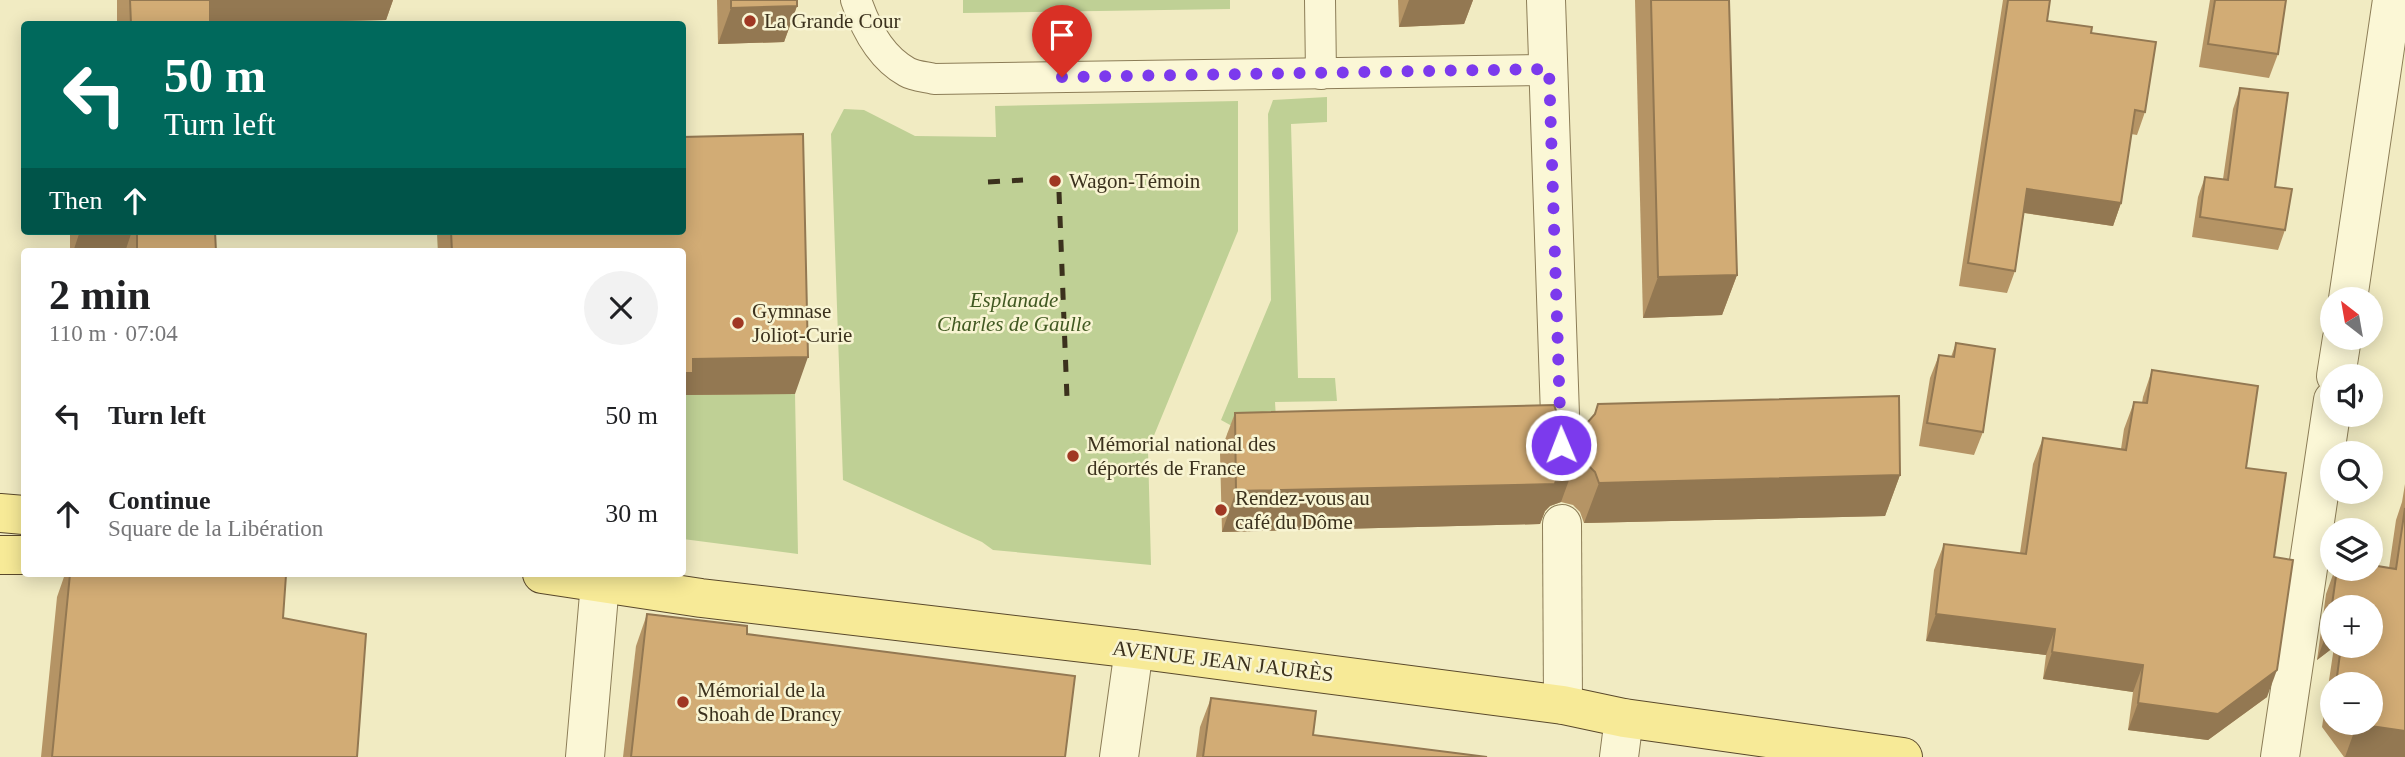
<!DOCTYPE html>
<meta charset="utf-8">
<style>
:root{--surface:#fff;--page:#f2f2f2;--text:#202124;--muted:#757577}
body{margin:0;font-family:Georgia,serif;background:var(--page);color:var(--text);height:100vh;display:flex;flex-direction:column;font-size:26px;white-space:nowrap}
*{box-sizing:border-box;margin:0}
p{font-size:23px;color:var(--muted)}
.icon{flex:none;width:38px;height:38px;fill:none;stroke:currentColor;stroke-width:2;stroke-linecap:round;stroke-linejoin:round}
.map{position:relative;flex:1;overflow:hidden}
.details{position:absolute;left:21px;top:248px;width:665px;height:329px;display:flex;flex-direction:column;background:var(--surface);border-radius:7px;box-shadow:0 4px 18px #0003}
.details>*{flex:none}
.guide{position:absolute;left:21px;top:21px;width:665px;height:214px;border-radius:7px;box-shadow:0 4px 18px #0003;background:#00695c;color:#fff;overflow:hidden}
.needle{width:46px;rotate:329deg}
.fabs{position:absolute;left:2320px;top:287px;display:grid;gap:14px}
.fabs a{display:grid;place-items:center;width:63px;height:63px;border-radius:50%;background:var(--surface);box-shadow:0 4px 18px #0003;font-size:35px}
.pin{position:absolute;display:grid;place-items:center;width:60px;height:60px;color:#fff;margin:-72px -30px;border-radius:50% 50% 50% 0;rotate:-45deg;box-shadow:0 0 7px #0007}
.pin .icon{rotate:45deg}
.me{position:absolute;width:77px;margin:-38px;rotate:359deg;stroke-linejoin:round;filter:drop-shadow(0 0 5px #0008)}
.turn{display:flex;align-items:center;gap:24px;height:147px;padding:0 28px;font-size:32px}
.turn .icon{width:91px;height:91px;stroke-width:2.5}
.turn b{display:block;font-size:49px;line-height:60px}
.then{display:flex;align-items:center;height:66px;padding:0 28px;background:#0003;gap:14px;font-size:26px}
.round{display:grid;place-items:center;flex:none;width:74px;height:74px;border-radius:37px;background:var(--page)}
.overview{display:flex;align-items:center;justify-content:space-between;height:119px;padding:0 28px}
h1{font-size:42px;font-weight:700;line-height:52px}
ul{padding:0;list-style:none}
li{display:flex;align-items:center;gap:21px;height:98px;padding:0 28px}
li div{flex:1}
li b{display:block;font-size:26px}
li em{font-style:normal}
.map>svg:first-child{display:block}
.green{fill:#bfd095}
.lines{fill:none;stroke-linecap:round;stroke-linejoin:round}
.lane-casing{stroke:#8c7d57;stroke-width:32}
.street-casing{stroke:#8c7d57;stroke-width:40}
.primary-casing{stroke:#5a492c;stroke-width:40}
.lane{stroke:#fbf7d6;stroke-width:30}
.street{stroke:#fbf7d6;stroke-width:38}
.primary{stroke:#f7ea97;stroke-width:38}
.rail{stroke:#3b311d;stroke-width:5;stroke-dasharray:12 12;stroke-linecap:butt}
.wall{fill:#b59465;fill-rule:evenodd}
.shaded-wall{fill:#937852}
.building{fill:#d2ac75;stroke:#937852;stroke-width:2}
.route{stroke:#7c3aed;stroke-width:12;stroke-dasharray:0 21.6}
.poi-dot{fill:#a03823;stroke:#f8f4d2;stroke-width:2.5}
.labels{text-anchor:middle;stroke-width:5;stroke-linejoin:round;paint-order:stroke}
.poi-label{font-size:21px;fill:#3b311d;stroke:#f8f4d2;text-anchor:start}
.park-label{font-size:21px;font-style:italic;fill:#415922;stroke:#f8f4d2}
.street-label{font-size:21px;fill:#3b311d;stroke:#f8f4d2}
</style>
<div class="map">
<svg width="2405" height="757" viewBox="0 0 2405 757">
<rect width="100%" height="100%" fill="#f1ebc2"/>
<!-- green -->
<g class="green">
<polygon points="963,0 1230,0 1230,9 963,13"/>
<polygon points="1327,97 1327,122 1291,124 1298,378 1335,378 1337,401 1275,402 1277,435 1229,437 1227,434 1232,426 1221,420 1271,300 1268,114 1273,100"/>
<polygon points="1238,101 1238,231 1148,450 1151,565 993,550 982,542 843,480 831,134 844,109 864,110 915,136 996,137 995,106"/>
<polygon points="437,231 682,231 795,394 798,554 683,539 682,252 438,252"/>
</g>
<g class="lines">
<!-- lane casing -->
<g class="lane-casing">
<g id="lane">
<path d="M856,0C865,27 880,57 907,72C914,76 926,77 934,79L1549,70"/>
<polyline points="1320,0 1321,74"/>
</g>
</g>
<!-- street casing -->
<g class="street-casing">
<g id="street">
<polyline points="1546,0 1561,445"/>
<polyline points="2348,299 2392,0"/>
<polyline points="2336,376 2342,338"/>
<polyline points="1562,524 1563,705"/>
<polyline points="585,757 600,583"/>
<polyline points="1119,757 1134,649"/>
<polyline points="1619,757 1624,718"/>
<polyline points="2280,757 2333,400"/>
</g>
</g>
<!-- primary casing -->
<g class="primary-casing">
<g id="primary">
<polyline points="0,513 24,515"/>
<polyline points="0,555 24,555"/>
<polyline points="542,574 701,598 1134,649 1563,705 1624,718 1903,757"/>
</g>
</g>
<!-- lane -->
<use href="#lane" class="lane"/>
<!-- street -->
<use href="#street" class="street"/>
<!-- primary -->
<use href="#primary" class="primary"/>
<!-- rail -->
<g class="rail">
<polyline points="1085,180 1132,178"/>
<polyline points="988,182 1023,180"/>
<polyline points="1059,192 1067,398"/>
</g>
</g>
<!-- wall -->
<g class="wall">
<polygon points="117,0 393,0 386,20 227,24 117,24"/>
<polygon points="717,0 797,0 797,6 784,42 718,44"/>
<polygon points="1398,0 1473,0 1464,24 1399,27"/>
<polygon points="1635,0 1729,0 1737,275 1722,315 1643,318"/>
<polygon points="2003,0 2050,0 2047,21 2091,33 2145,112 2137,135 2131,134 2121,203 2113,226 2024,213 2015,271 2007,293 1959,286"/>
<polygon points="2210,0 2286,0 2278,54 2269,78 2199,67"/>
<polygon points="2240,88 2275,187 2285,230 2278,250 2192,237 2198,197 2205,177 2223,179 2233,109"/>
<polygon points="70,231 215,231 216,252 70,252"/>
<polygon points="437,231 682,231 795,394 685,395 682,252 438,252"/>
<polygon points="1956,343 1983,432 1974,455 1919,446 1930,378 1939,355 1951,357"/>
<polygon points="2152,370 2246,468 2274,557 2267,697 2208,740 2128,730 2133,692 2043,679 2046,655 1926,641 1934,570 1944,544 2020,553 2033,464 2043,438 2121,449 2124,429 2134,402 2142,403 2143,397"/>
<polygon points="1598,404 1900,475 1885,516 1584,523 1580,512 1573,505 1561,502 1550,506 1545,511 1540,524 1222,532 1220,453 1235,413 1558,416 1565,423 1576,426 1588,422 1593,417"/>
<path d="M2405,484V757H2344L2322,727L2334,647L2317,660L2326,594L2335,569L2389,568L2396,520L2402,502ZM2333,607H2371V646H2333ZM2333,684H2371V723H2333Z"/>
<polygon points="65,574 277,574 283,618 357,757 41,757 57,597"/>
<polygon points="647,614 747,634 1065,757 623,757 636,646"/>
<polygon points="1211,698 1313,735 1487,757 1196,757 1200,727"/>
</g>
<!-- shaded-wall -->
<g class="shaded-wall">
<polygon points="205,0 393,0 386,20 196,24"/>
<polygon points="1409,0 1473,0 1464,24 1399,27"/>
<polygon points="797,6 784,42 718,44 731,8"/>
<polygon points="2027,189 2121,203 2113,226 2019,212"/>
<polygon points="80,231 132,231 125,252 73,252"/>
<polygon points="1737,275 1722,315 1643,318 1658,277"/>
<polygon points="808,357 795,394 685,395 682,402 682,373 693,359"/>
<polygon points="1576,461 1561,502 1550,506 1545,511 1540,524 1222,532 1236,491 1558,472 1565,465"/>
<polygon points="1900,475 1885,516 1584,523 1599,483"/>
<polygon points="1936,614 2055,629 2046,655 1926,641"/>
<polygon points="2333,623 2334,647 2317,660 2329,626"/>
<polygon points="2052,652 2143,665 2133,692 2043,679"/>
<polygon points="2277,670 2267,697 2208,740 2128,730 2138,703"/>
<polygon points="2357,724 2405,731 2405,757 2345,757"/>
</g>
<!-- building -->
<g class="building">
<polygon points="130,0 210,0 210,24 131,24"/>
<polygon points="731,0 797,0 797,6 731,8"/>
<polygon points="1651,0 1729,0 1737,275 1658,277"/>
<polygon points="2008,0 2050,0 2047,21 2092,27 2091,33 2156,42 2145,112 2135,110 2121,203 2027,189 2015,271 1968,263"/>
<polygon points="2215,0 2286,0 2278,54 2208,44"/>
<polygon points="2240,88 2288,93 2275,187 2292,189 2285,230 2200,217 2205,177 2228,180"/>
<polygon points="803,134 808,357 693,359 693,373 682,373 682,252 452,252 451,231 682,231 682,137"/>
<polygon points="137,231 215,231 216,252 137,252"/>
<polygon points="1956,343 1995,349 1983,432 1927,423 1939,355 1954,357"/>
<polygon points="2152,370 2258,386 2246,468 2286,473 2274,557 2293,560 2277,670 2218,714 2138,703 2143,665 2052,652 2055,629 1936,614 1944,544 2026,554 2043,438 2126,450 2134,402 2147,403"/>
<polygon points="1899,396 1900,475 1599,483 1595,472 1588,465 1576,461 1565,465 1558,472 1555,484 1236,491 1235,413 1554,405 1558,416 1565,423 1576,426 1588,422 1595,414 1598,404"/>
<polygon points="2405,508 2405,731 2357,724 2356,723 2371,723 2371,684 2336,684 2341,646 2371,646 2371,607 2333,607 2333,623 2329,626 2337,569 2371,569 2371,565 2396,569"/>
<polygon points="70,574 286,575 283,618 366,634 357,757 52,757"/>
<polygon points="647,614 747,626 747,634 1075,676 1065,757 631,757"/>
<polygon points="1211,698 1316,711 1313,735 1487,757 1203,757"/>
</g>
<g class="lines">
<!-- route -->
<polyline class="route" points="1062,77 1549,69 1561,445"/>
</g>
<!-- markers -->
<g class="poi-dot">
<circle cx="750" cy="21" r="7"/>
<circle cx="1055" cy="181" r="7"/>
<circle cx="738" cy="323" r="7"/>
<circle cx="1073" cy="456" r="7"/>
<circle cx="1221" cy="510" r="7"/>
<circle cx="683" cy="702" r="7"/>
</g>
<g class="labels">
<!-- poi labels -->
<g class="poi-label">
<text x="764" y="28">La Grande Cour</text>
<text x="1069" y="188">Wagon-Témoin</text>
<text x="752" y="318">Gymnase<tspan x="752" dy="24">Joliot-Curie</tspan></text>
<text x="1087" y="451">Mémorial national des<tspan x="1087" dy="24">déportés de France</tspan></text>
<text x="1235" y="505">Rendez-vous au<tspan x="1235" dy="24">café du Dôme</tspan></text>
<text x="697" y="697">Mémorial de la<tspan x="697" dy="24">Shoah de Drancy</tspan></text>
</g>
<!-- park labels -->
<g class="park-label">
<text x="1014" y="307">Esplanade<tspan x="1014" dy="24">Charles de Gaulle</tspan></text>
</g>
<!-- street labels -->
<g class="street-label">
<text transform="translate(1223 661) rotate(7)" y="7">AVENUE JEAN JAURÈS</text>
</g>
</g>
</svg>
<div class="fabs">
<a><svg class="needle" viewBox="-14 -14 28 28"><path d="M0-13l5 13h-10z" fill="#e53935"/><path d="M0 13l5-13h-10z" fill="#757577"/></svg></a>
<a><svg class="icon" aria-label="sound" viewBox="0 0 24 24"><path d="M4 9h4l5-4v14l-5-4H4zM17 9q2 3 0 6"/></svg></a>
<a><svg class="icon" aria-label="search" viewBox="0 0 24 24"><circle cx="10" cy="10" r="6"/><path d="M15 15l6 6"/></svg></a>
<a><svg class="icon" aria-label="layers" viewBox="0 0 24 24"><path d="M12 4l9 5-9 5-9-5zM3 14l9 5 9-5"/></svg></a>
<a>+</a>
<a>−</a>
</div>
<div class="pin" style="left:1062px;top:77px;background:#d93025"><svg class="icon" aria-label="arrive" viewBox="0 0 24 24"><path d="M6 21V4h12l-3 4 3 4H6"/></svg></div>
<svg class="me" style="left:1561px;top:445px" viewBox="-20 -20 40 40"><circle r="17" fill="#7c3aed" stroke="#fff" stroke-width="3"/><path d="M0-11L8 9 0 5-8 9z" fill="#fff"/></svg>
<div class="guide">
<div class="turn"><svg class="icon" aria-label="left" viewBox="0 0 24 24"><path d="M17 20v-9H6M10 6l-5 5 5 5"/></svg><div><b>50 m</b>Turn left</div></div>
<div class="then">Then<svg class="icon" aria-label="ahead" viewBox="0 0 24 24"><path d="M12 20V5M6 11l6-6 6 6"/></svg></div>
</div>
<section class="details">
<div class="overview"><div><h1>2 min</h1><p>110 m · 07:04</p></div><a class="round"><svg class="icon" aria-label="close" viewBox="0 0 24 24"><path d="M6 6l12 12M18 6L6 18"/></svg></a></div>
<ul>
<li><svg class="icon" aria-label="left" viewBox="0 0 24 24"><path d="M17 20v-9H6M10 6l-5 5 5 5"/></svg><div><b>Turn left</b></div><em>50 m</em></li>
<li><svg class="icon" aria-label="ahead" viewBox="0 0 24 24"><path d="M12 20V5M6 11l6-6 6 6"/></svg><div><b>Continue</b><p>Square de la Libération</p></div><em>30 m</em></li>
</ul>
</section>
</div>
